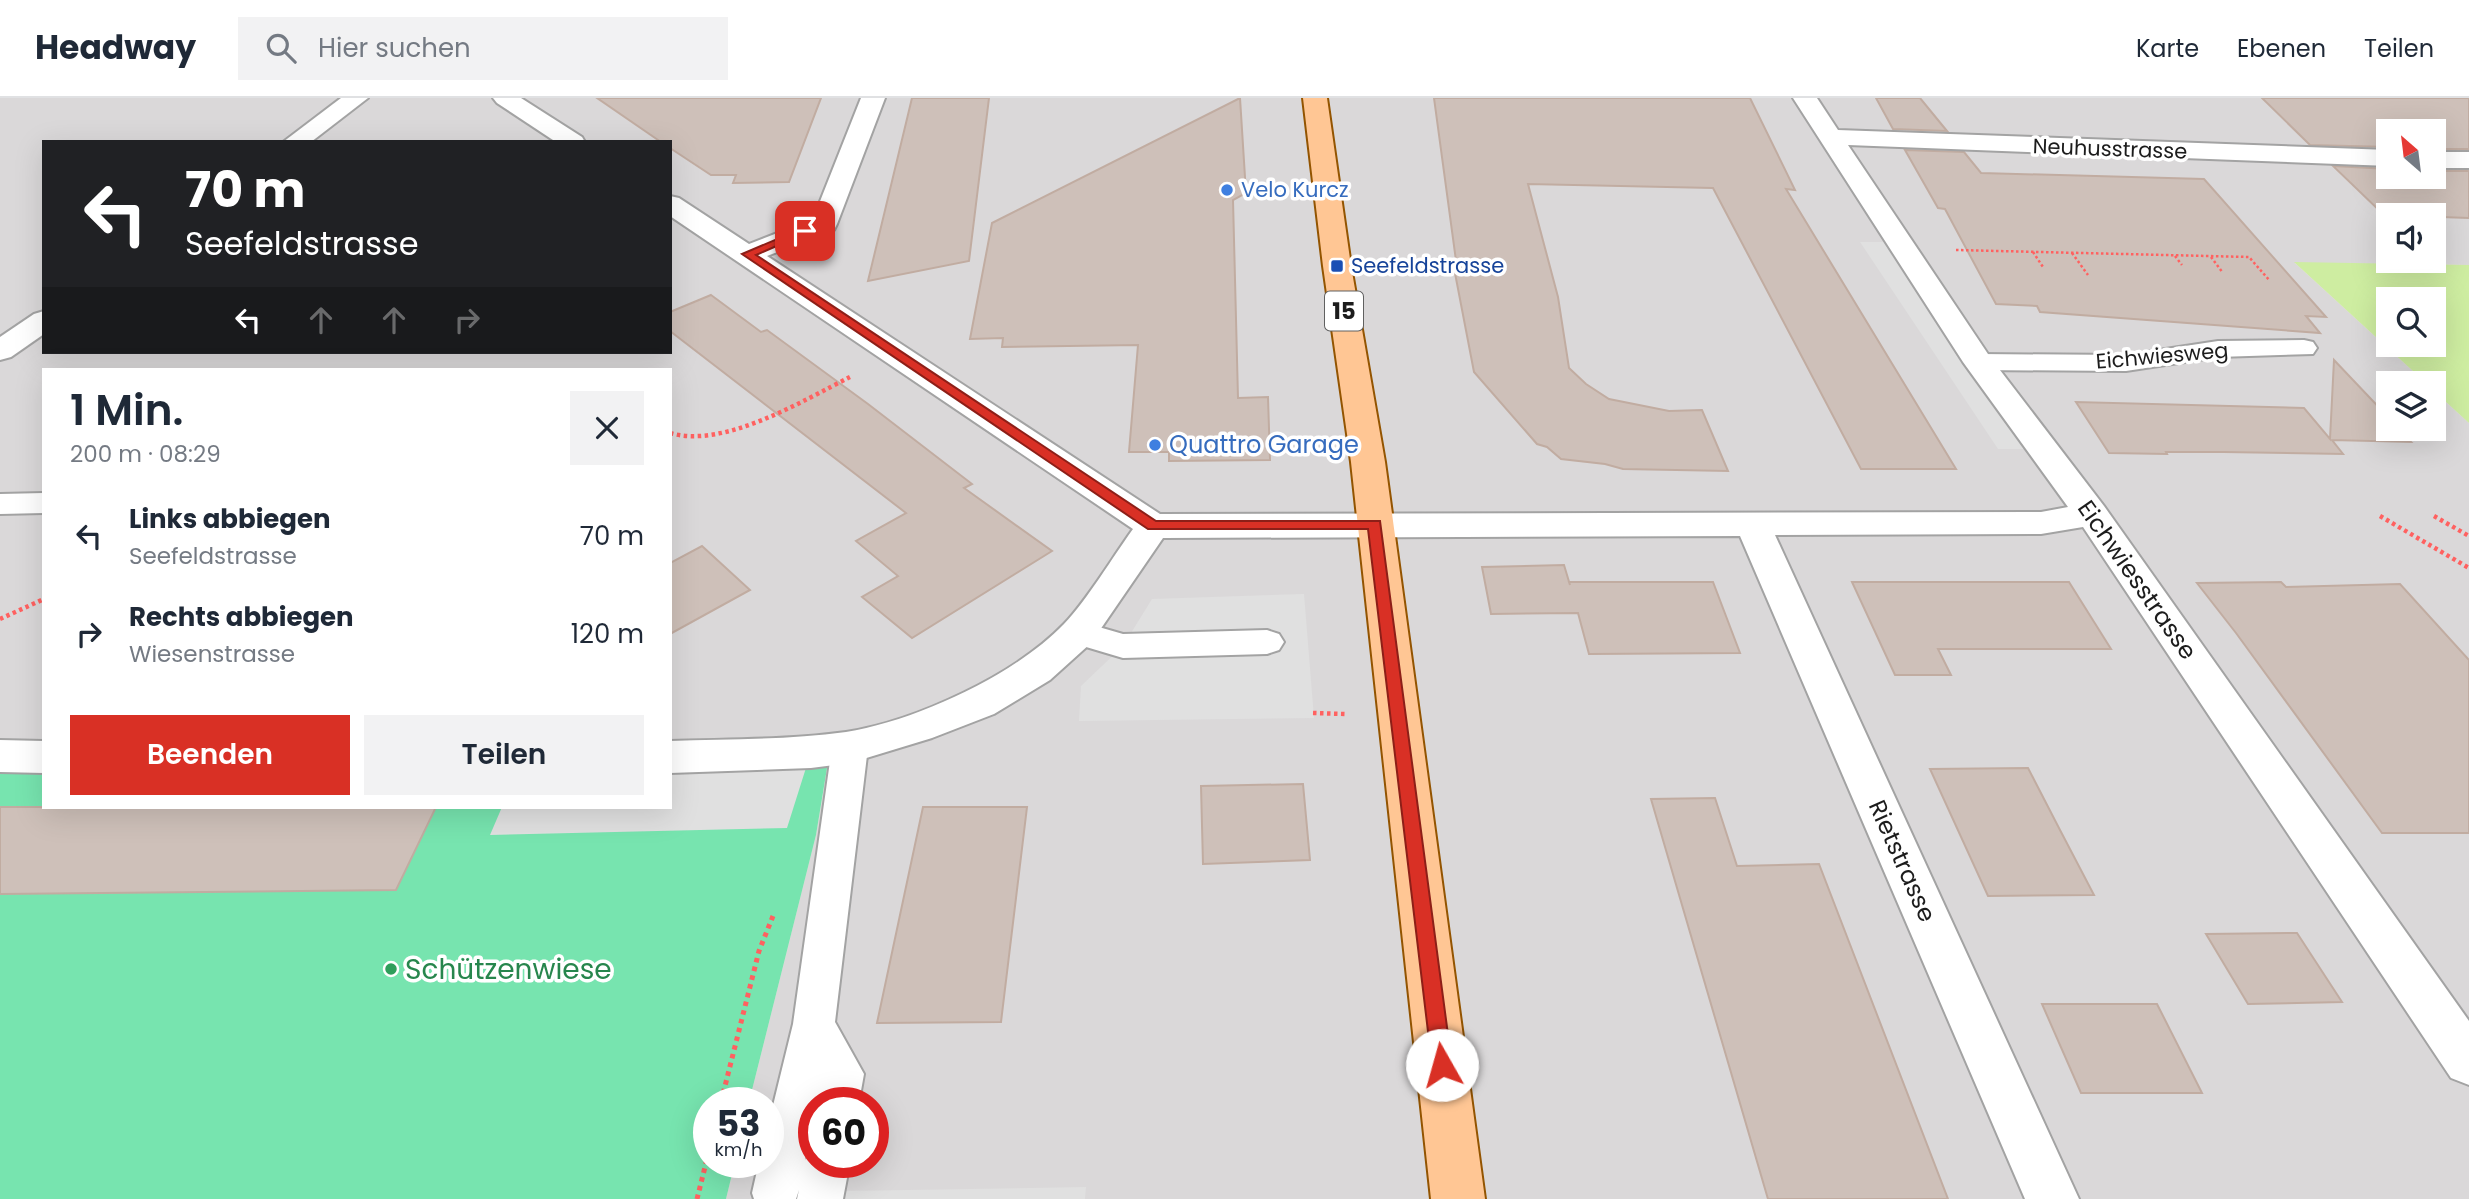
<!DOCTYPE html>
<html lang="de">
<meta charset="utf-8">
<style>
:root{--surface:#fff;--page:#f2f2f3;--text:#1f2937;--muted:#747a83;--line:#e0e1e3;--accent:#d93025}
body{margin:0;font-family:Poppins,sans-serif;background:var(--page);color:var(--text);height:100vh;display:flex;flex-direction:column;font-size:26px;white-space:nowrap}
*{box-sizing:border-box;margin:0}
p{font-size:23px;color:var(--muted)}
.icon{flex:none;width:38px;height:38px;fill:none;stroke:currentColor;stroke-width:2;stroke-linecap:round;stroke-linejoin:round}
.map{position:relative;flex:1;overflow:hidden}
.panel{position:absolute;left:42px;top:270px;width:630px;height:441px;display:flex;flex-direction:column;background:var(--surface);border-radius:0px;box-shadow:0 7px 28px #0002}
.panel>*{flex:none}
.top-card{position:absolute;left:42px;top:42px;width:630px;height:214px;border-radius:0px;box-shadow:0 7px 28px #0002;background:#202124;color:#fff;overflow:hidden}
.needle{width:46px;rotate:332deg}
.fabs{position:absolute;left:2376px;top:21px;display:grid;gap:14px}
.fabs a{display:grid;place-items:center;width:70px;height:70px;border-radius:0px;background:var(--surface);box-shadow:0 7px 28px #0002;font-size:35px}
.speed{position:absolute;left:693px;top:989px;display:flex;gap:14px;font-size:35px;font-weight:700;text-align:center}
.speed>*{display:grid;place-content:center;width:91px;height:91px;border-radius:50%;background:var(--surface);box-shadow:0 7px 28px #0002;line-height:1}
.speed small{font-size:18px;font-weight:400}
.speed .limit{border:10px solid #d22;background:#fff;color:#111}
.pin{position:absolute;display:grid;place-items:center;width:60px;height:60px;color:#fff;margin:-30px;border-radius:14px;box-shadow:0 4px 10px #0006}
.me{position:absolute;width:77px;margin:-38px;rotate:353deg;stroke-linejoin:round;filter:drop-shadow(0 0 5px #0008)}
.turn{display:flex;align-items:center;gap:24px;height:147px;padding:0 28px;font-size:32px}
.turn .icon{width:91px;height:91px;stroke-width:2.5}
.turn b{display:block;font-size:49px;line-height:60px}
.lanes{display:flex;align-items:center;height:66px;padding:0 28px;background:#0003;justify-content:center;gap:35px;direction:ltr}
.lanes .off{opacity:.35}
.round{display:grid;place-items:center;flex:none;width:74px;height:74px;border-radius:0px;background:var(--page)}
.overview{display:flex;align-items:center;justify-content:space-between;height:119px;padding:0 28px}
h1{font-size:42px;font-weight:600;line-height:52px}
.button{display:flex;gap:14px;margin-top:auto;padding:14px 28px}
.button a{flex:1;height:80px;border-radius:0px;background:var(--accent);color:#fff;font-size:28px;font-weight:600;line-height:80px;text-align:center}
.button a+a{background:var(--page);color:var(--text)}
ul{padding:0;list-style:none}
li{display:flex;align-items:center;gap:21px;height:98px;padding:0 28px}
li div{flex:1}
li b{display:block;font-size:26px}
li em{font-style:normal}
header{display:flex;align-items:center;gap:42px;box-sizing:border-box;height:98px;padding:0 35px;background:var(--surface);border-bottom:2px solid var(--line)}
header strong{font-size:33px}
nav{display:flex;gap:38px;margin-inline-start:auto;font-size:24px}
.search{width:490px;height:63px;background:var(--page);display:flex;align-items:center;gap:18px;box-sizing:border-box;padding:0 24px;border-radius:0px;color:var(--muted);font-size:26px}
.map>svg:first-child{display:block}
.residential{fill:#dad8d9;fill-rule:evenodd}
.grass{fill:#ceeda1;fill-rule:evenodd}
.pitch{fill:#77e4af}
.parking{fill:#e0e0e0}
.building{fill:#cec0b9;stroke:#c1aca1;stroke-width:2}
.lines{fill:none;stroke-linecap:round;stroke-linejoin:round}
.service-casing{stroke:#a3a3a3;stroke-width:4}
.minor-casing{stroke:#a3a3a3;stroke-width:4}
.primary-casing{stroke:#935400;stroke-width:4}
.path-far2{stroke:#ff6160;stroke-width:2.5;stroke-dasharray:2.5 2.5;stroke-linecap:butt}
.path-far1{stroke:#ff6160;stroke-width:4.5;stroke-dasharray:3.5 3.5;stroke-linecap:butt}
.path{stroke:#ff6160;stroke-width:5;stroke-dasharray:4.5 4.5;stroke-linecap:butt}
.service{fill:#fff;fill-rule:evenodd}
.minor{fill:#fff;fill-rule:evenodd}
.primary{fill:#ffc694;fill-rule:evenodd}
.route{fill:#d93025;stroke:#8d1f18;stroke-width:2}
.shop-dot{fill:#3f7fe0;stroke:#fff;stroke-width:2.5}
.transit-dot{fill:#1a4fb4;stroke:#fff;stroke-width:2.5}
.leisure-dot{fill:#2e9e5b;stroke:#fff;stroke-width:2.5}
.labels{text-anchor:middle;stroke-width:7;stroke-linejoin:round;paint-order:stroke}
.far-street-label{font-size:21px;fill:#1c1c1c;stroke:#fff}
.far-shop-label{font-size:21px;fill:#366cbe;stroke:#fff;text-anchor:start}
.far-transit-label{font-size:21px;fill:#164399;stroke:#fff;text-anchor:start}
.shield{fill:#fff;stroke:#606060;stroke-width:2}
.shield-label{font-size:23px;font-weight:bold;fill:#1c1c1c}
.shop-label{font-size:24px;fill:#366cbe;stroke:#fff;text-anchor:start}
.street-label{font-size:24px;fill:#1c1c1c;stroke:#fff}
.near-leisure-label{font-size:28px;fill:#27864d;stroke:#fff;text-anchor:start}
</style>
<header>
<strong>Headway</strong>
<div class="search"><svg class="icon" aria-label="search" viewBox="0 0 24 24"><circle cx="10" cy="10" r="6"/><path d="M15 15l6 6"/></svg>Hier suchen</div>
<nav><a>Karte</a><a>Ebenen</a><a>Teilen</a></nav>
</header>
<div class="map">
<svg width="2469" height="1101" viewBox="0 0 2469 1101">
<rect width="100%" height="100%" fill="#eee8e0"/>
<!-- residential -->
<path class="residential" d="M0,0H2469V167L2295,165L2426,285H2389V331H2434V293L2469,325V1101H726L735,1064H768V1004H749L816,737L830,652L670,659V271H44V659L0,658ZM2389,33H2434V79H2389ZM44,44H670V254H44ZM2389,117H2434V163H2389ZM814,1004H873V1064H814Z"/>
<!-- grass -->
<path class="grass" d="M2294,164L2469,167V325L2434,293V285H2426ZM2389,201H2434V247H2389Z"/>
<!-- pitch -->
<polygon class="pitch" points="830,652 816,737 749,1004 709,1004 709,1064 735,1064 726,1101 0,1101 0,658 44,659 44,709 670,709"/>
<!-- parking -->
<g class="parking">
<polygon points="1860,144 1884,144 2026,351 1998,351"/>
<polygon points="1304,496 1314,620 1079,623 1081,588 1123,548 1152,501"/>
<polygon points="811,654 787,730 490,737 502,709 670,709 670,659"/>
<polygon points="1086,1089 1085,1101 844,1101 845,1093"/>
</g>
<!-- building -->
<g class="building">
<polygon points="597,0 821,0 789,84 733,85 736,77 711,77 670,50 670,44 661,44"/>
<polygon points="912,0 989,0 969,163 868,183"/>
<polygon points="1240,0 1246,95 1233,102 1238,300 1268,299 1270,362 1169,363 1169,354 1129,354 1138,247 1002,249 1003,240 970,241 992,125"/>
<polygon points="1434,0 1750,0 1795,92 1786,91 1956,371 1861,371 1713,90 1528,86 1558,199 1569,270 1586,286 1609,301 1669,313 1702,312 1728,373 1623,371 1605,366 1561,361 1547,349 1537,346 1474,274 1454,170 1457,170"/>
<polygon points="1876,0 1920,0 1947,33 1893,31"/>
<polygon points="2262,0 2469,0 2469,51 2434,51 2434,33 2389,33 2389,49 2310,47"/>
<polygon points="1905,52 1964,54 1981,75 2204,81 2326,219 2306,218 2320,235 2040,214 2037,208 1996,206 1945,111 1938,110"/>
<polygon points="2333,68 2389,71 2389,79 2434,79 2434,73 2469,73 2469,120 2384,117"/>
<polygon points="711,197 761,234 767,232 868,306 972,386 964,390 1052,453 912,540 862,499 898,478 856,443 906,415 670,233 670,214"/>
<polygon points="2334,262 2389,320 2389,331 2398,331 2411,344 2332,342 2343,356 2223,354 2166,354 2167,356 2109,355 2076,304 2304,310 2330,341"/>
<polygon points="702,448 750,492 670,536 670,465"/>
<polygon points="1564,467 1570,487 1569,484 1713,484 1740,555 1589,556 1578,515 1491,516 1482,469"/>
<polygon points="1852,484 2069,484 2111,551 1938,551 1951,577 1895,577"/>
<polygon points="2281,484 2286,489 2400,486 2469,562 2469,735 2382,735 2236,535 2197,485"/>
<polygon points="2028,670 2060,732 2094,797 1988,798 1930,671"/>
<polygon points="1303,686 1310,762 1203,766 1201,688"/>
<polygon points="1715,700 1737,768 1819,766 1948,1101 1768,1101 1651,701"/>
<polygon points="0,709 436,709 396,792 0,796"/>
<polygon points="923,709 1027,709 1001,924 877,925"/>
<polygon points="2297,835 2342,904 2248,906 2206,836"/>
<polygon points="2042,906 2157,906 2202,995 2081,995"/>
</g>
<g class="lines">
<!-- service casing -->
<g class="service-casing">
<g id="service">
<polygon points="2304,242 2313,244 2317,250 2313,256 2218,259 2126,273 1978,272 1969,270 1965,264 1969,258 1978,256 2126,257 2218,243"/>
<polygon points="44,395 44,415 0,416 0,396"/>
<polygon points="1078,523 1123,536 1267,532 1279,536 1284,544 1279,552 1267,556 1123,560 1066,543 1062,535 1066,527"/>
<polygon points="850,635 863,639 868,649 835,924 864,976 859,1004 814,1004 814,1023 805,1062 814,1047 814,1064 850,1064 843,1101 797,1101 799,1092 796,1101 754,1101 752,1095 759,1064 768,1064 768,1028 793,926 832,649 837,639"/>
</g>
</g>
<!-- minor casing -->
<g class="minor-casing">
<g id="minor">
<polygon points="341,0 368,0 311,44 283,44"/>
<polygon points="493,0 521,0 582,39 585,44 556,44 497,5"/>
<path d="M861,0H885L837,126L834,132L767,158L1160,416L2041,414L2068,409L1963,264L1793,0H1817L1838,32L2389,52V68L1848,47L1990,259L2104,408L2469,923V987L2451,980L2083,429L2041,436L1775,437L2079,1101H2025L1740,438L1163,440L1091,545L1050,582L994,616L932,640L850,665L811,670L670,675V643C729,641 788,642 846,634C916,623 1015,577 1064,526C1088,501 1112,460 1133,431L670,118V98L679,100L749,146L813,121Z"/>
<rect x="2434" y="54" width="35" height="16"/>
<polygon points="44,213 44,236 11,259 0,262 0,239 34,216"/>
<polygon points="0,642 44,643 44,675 0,674"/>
</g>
</g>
<!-- primary casing -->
<g class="primary-casing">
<polygon id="primary" points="1303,0 1327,0 1351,168 1385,364 1485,1101 1431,1101 1351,364 1323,168"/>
</g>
<!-- path-far2 -->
<g class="path-far2">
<polyline points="1956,152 2249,159 2270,183"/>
<polyline points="2033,154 2043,169"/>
<polyline points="2072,155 2088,177"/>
<polyline points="2175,158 2182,167"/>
<polyline points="2211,159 2223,175"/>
</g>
<!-- path-far1 -->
<g class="path-far1">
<path d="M670,335C724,351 802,303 850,279"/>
<polyline points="2380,418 2469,470"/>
<polyline points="2434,418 2469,438"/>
<polyline points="0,521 44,501"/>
<polyline points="1313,615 1345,616"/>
</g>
<!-- path -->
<g class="path">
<polyline points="721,1004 759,853 773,818"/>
<polyline points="697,1101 709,1053"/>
</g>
<!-- service -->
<use href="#service" class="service"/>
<!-- minor -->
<use href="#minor" class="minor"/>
<!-- primary -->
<use href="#primary" class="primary"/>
</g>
<!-- route -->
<polygon class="route" points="801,131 811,133 756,157 1156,423 1380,423 1452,967 1449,974 1442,977 1435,974 1432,967 1368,431 1148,431 742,156"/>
<!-- markers -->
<g class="shop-dot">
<circle cx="1227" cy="92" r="7"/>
<circle cx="1155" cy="347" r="7"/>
</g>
<rect class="transit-dot" x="1330" y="161" width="14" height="14" rx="3.5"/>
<circle class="leisure-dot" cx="391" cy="871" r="7"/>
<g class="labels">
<!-- far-street labels -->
<g class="far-street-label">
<text transform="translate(2110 51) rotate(2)" y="7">Neuhusstrasse</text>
<text transform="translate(2162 258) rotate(-5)" y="7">Eichwiesweg</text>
</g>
<!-- far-shop labels -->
<g class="far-shop-label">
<text x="1241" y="99">Velo Kurcz</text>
</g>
<!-- far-transit labels -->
<g class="far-transit-label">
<text x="1351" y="175">Seefeldstrasse</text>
</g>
<!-- shield labels -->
<rect class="shield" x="1325" y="193.5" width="38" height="39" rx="5"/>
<g class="shield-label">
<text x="1344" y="221">15</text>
</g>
<!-- shop labels -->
<g class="shop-label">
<text x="1169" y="355">Quattro Garage</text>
</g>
<!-- street labels -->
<g class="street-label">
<text transform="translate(2137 482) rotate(55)" y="8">Eichwiesstrasse</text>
<text transform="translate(1902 763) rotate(66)" y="8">Rietstrasse</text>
</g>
<!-- near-leisure labels -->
<g class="near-leisure-label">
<text x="405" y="881">Schützenwiese</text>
</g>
</g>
</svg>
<div class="fabs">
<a><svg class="needle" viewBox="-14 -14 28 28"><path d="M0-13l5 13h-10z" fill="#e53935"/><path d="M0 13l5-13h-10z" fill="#747a83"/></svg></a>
<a><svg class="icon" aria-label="sound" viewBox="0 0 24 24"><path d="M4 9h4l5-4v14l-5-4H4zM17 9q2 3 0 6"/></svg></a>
<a><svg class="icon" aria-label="search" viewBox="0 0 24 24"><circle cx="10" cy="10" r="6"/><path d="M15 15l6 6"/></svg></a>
<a><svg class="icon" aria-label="layers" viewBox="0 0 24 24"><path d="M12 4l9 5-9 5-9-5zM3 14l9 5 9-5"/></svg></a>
</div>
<div class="speed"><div>53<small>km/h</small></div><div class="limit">60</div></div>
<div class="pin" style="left:805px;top:133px;background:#d93025"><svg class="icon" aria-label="arrive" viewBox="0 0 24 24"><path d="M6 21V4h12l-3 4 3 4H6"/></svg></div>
<svg class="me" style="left:1442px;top:967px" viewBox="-20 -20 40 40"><circle r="19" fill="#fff"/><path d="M0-13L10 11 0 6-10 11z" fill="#d93025"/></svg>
<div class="top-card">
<div class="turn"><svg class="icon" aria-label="left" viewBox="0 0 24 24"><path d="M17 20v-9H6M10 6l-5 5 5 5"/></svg><div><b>70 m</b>Seefeldstrasse</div></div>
<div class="lanes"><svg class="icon" aria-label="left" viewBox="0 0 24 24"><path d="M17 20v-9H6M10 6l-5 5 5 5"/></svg><svg class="icon off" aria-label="ahead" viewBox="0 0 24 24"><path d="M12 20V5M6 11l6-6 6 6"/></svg><svg class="icon off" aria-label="ahead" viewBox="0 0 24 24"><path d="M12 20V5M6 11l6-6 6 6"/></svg><svg class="icon off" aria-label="right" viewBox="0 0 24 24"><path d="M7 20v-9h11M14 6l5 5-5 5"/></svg></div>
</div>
<section class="panel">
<div class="overview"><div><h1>1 Min.</h1><p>200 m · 08:29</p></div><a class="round"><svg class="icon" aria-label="close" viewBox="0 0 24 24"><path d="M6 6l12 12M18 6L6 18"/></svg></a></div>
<ul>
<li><svg class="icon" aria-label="left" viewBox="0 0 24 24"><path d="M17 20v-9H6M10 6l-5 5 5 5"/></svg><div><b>Links abbiegen</b><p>Seefeldstrasse</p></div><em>70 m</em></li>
<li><svg class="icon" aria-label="right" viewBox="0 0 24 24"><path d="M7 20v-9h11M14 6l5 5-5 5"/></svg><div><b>Rechts abbiegen</b><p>Wiesenstrasse</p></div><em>120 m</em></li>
</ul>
<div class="button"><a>Beenden</a><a>Teilen</a></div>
</section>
</div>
